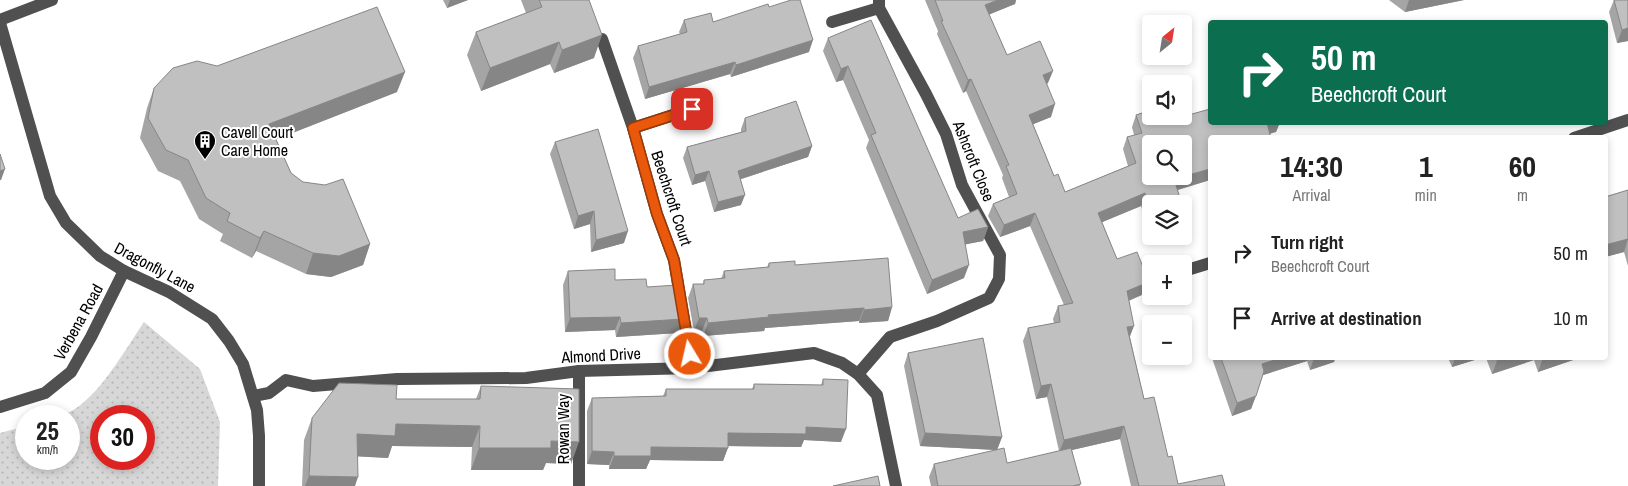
<!DOCTYPE html>
<meta charset="utf-8">
<style>
:root{--surface:#fff;--page:#f2f2f2;--text:#222;--muted:#767676}
body{margin:0;font-family:"Archivo Narrow",sans-serif;background:var(--page);color:var(--text);height:100vh;display:flex;flex-direction:column;font-size:19px;white-space:nowrap}
*{box-sizing:border-box;margin:0}
p{font-size:16px;color:var(--muted)}
.icon{flex:none;width:28px;height:28px;fill:none;stroke:currentColor;stroke-width:2;stroke-linecap:round;stroke-linejoin:round}
.map{position:relative;flex:1;overflow:hidden}
.side{position:absolute;left:1208px;top:135px;width:400px;height:225px;display:flex;flex-direction:column;background:var(--surface);border-radius:5px;box-shadow:0 2px 8px #0003}
.side>*{flex:none}
.top-card{position:absolute;left:1208px;top:20px;width:400px;height:105px;border-radius:5px;box-shadow:0 2px 8px #0003;background:#0b6e4f;color:#fff;overflow:hidden}
.needle{width:32px;rotate:30deg}
.controls{position:absolute;left:1142px;top:15px;display:grid;gap:10px}
.controls a{display:grid;place-items:center;width:50px;height:50px;border-radius:5px;background:var(--surface);box-shadow:0 2px 8px #0003;font-size:25px}
.speed{position:absolute;left:15px;top:405px;display:flex;gap:10px;font-size:25px;font-weight:700;text-align:center}
.speed>*{display:grid;place-content:center;width:65px;height:65px;border-radius:50%;background:var(--surface);box-shadow:0 2px 8px #0003;line-height:1}
.speed small{font-size:12px;font-weight:400}
.speed .limit{border:8px solid #d22;background:#fff;color:#111}
.pin{position:absolute;display:grid;place-items:center;width:42px;height:42px;color:#fff;margin:-21px;border-radius:10px;box-shadow:0 2px 8px #0006}
.me{position:absolute;width:55px;margin:-28px;rotate:351deg;stroke-linejoin:round;filter:drop-shadow(0 0 4px #0008)}
.turn{display:flex;align-items:center;gap:18px;height:105px;padding:0 20px;font-size:22px}
.turn .icon{width:65px;height:65px;stroke-width:2.5}
.turn b{display:block;font-size:35px;line-height:42px}
.eta{display:flex;justify-content:space-evenly;align-items:center;height:85px;text-align:center}
.eta b{font-size:30px;font-weight:700;line-height:35px}
ul{padding:0;list-style:none}
li{display:flex;align-items:center;gap:15px;height:65px;padding:0 20px}
li div{flex:1}
li b{display:block;font-size:19px}
li em{font-style:normal}
.map>svg:first-child{display:block}
.grass{fill:url(#grass-dots);fill-rule:evenodd}
.lines{fill:none;stroke-linecap:round;stroke-linejoin:round}
.minor{stroke:#505050;stroke-width:12}
.wall{fill:#a5a5a5}
.shaded-wall{fill:#868686}
.building{fill:#c0c0c0;stroke:#868686;fill-rule:evenodd}
.route-casing{stroke:#983908;stroke-width:12}
.route{stroke:#ea580c;stroke-width:9}
.labels{text-anchor:middle;stroke-width:4;stroke-linejoin:round;paint-order:stroke}
.poi-label{font-size:16px;fill:#000;stroke:#fff;text-anchor:start}
.street-label{font-size:16px;fill:#000;stroke:#fff}
</style>
<div class="map">
<svg width="1628" height="486" viewBox="0 0 1628 486">
<defs>
<pattern id="grass-dots" width="8" height="8" patternUnits="userSpaceOnUse" patternTransform="scale(1.25)"><rect width="8" height="8" fill="#d7d7d7"/><path d="M2 2h.1M6 6h.1" fill="none" stroke="#b7b7b7" stroke-width="1.8" stroke-linecap="round"/></pattern>
</defs>
<rect width="100%" height="100%" fill="#fff"/>
<!-- grass -->
<path class="grass" d="M144,322L200,369L220,422L218,486H0V433L26,426V459H69V416H60C94,407 124,351 144,322ZM101,416H144V459H101Z"/>
<g class="lines">
<!-- minor -->
<g class="minor">
<polyline points="0,20 52,0"/>
<polyline points="832,22 879,8"/>
<polyline points="0,23 50,196 66,223 100,256 124,271 169,292 212,319 229,341 243,364 257,410 259,436 259,486"/>
<polyline points="602,39 633,128 657,214 674,260 692,368"/>
<polyline points="633,128 692,109"/>
<polyline points="1574,138 1628,120"/>
<polyline points="1184,271 1210,263"/>
<polyline points="579,371 579,486"/>
<polyline points="858,374 890,337 937,321 989,298 999,279 1000,255 962,185 946,134 926,94 879,8 879,0"/>
<polyline points="253,396 269,393 286,380 313,386 397,379 526,378 579,371 692,368 814,353 842,363 858,374 877,395 896,486"/>
<polyline points="0,407 45,393 71,372 91,337 124,271"/>
</g>
</g>
<!-- wall -->
<g class="wall">
<polygon points="443,0 468,0 447,8"/>
<polygon points="521,0 589,0 594,58 554,73 550,64 481,91 467,55 476,32 526,13"/>
<polygon points="925,0 1016,0 1015,4 989,14 1007,55 1048,83 1047,84 1051,117 1033,124 1054,176 1065,192 1128,166 1123,149 1127,137 1134,135 1132,127 1136,115 1167,121 1210,122 1280,122 1276,132 1210,138 1210,180 1178,190 1151,204 1151,237 1141,206 1102,222 1117,259 1149,282 1144,294 1129,301 1130,337 1144,399 1178,484 1225,486 1131,486 1120,439 1072,450 1080,486 931,486 929,477 934,464 996,450 920,446 904,366 908,353 1002,437 997,450 1007,463 1059,451 1047,397 1036,399 1023,341 1028,328 1054,323 1053,319 1058,306 1064,305 1030,226 1000,237 988,216 993,204 1009,197 1002,178 1003,175 966,91 963,93 937,34 938,31"/>
<polygon points="1389,0 1464,0 1405,12"/>
<polygon points="1614,0 1628,0 1628,41 1617,43 1609,12"/>
<polygon points="769,7 809,52 731,77 730,74 645,99 633,58 638,46 680,34 679,32 684,20 713,22"/>
<polygon points="828,38 958,218 988,227 983,241 965,244 964,278 927,294 866,148 869,140 843,80 836,82 823,51"/>
<polygon points="217,66 397,92 276,139 291,173 370,244 363,265 331,277 306,274 256,251 252,258 220,241 223,234 199,219 180,181 158,171 140,138 147,108 154,88"/>
<polygon points="745,118 812,146 808,157 741,179 741,205 714,212 705,181 692,185 683,158 687,147 741,132 741,129"/>
<polygon points="555,142 624,243 591,252 590,224 574,229 550,154"/>
<polygon points="1628,190 1628,266 1624,252 1605,257 1605,197"/>
<polygon points="769,263 795,265 892,307 888,321 859,323 859,321 765,328 764,331 703,336 702,331 694,331 688,298 693,284 703,284 704,280 721,279 724,271 767,267"/>
<polygon points="568,271 647,287 683,319 678,333 616,337 615,330 565,332 563,285"/>
<polygon points="1212,358 1335,358 1334,362 1310,370 1307,361 1263,375 1251,409 1232,416"/>
<polygon points="1448,358 1481,358 1452,367"/>
<polygon points="1486,358 1577,358 1576,359 1538,372 1534,360 1492,374"/>
<polygon points="823,379 841,442 804,440 801,447 728,446 723,461 650,460 646,469 609,469 609,465 587,464 587,411 592,398 663,396 666,389 752,389 754,384 821,385"/>
<polygon points="481,386 571,464 546,463 543,470 471,470 472,447 392,446 388,458 357,456 355,486 302,486 304,440 312,418 396,399 476,399"/>
</g>
<!-- shaded-wall -->
<g class="shaded-wall">
<polygon points="450,0 468,0 447,8"/>
<polygon points="998,0 1016,0 1015,4 981,18 985,5"/>
<polygon points="1409,0 1464,0 1405,12"/>
<polygon points="1628,28 1628,41 1617,43 1622,30"/>
<polygon points="602,35 594,58 554,73 562,50"/>
<polygon points="813,40 809,52 731,77 736,65"/>
<polygon points="559,42 550,64 481,91 490,68"/>
<polygon points="735,62 730,74 645,99 649,87"/>
<polygon points="848,66 843,80 836,82 841,69"/>
<polygon points="1053,71 1048,83 1038,88 1043,75"/>
<polygon points="405,72 397,92 262,145 269,124"/>
<polygon points="971,79 966,91 963,93 968,80"/>
<polygon points="1055,104 1051,117 1024,128 1029,115"/>
<polygon points="1270,122 1280,122 1276,132 1262,136 1267,123"/>
<polygon points="812,146 808,157 735,181 738,171"/>
<polygon points="5,169 1,180 0,180 0,171"/>
<polygon points="1210,169 1210,180 1170,192 1174,179"/>
<polygon points="709,171 705,181 692,185 695,175"/>
<polygon points="1145,193 1141,206 1093,226 1098,213"/>
<polygon points="745,195 741,205 714,212 718,202"/>
<polygon points="594,211 590,224 574,229 578,216"/>
<polygon points="1035,213 1030,226 1000,237 1004,225"/>
<polygon points="988,227 983,241 958,246 963,232"/>
<polygon points="264,231 256,251 252,258 260,238"/>
<polygon points="628,231 624,243 591,252 596,240"/>
<polygon points="1628,239 1624,252 1605,257 1605,245"/>
<polygon points="370,244 363,265 331,277 306,274 313,253"/>
<polygon points="969,265 964,278 927,294 932,280"/>
<polygon points="1149,282 1144,294 1122,303 1127,291"/>
<polygon points="892,307 888,321 859,323 864,310"/>
<polygon points="864,308 859,321 765,328 764,331 703,336 708,323 768,315"/>
<polygon points="620,317 615,330 565,332 570,318"/>
<polygon points="699,318 707,318 702,331 694,331"/>
<polygon points="683,319 678,333 616,337 621,323"/>
<polygon points="1134,326 1129,339 1127,327"/>
<polygon points="1281,358 1308,358 1307,361 1257,377 1262,364"/>
<polygon points="1314,358 1335,358 1334,362 1310,370"/>
<polygon points="1455,358 1481,358 1452,367"/>
<polygon points="1507,358 1535,358 1534,360 1492,374 1497,361"/>
<polygon points="1543,358 1577,358 1576,359 1538,372"/>
<polygon points="1051,384 1047,397 1036,399 1041,386"/>
<polygon points="1256,396 1251,409 1232,416 1237,403"/>
<polygon points="396,424 480,426 472,447 392,446 388,458 349,456 357,434"/>
<polygon points="1124,426 1120,439 1059,453 1064,440"/>
<polygon points="806,427 846,429 841,442 804,440 801,447 723,446 728,433"/>
<polygon points="925,433 1002,437 997,450 920,446"/>
<polygon points="551,441 579,442 571,464 546,463 543,470 471,470 479,448"/>
<polygon points="651,447 728,448 723,461 650,460 646,469 609,469 614,456"/>
<polygon points="592,451 614,452 609,465 587,464"/>
<polygon points="309,476 358,477 355,486 305,486"/>
</g>
<!-- building -->
<g class="building">
<polygon points="539,0 589,0 602,35 562,50 559,42 490,68 476,32 542,7"/>
<polygon points="791,0 800,0 813,40 736,65 735,62 649,87 638,46 687,32 684,20 711,13 713,22 768,4 769,7"/>
<path d="M935,0H998L985,5L1007,55L1040,41L1053,71L1043,75L1055,104L1029,115L1054,176L1058,174L1065,192L1136,163L1127,137L1142,133L1136,115L1151,110V116H1165L1167,121L1210,109V122H1270L1267,123L1271,138H1210V169L1174,179L1182,204H1151V212L1145,193L1098,213L1117,259L1137,252L1149,282L1127,291L1134,326L1127,327L1144,399L1154,397L1168,457L1172,456L1178,484L1222,475L1225,486H1139L1124,426L1064,440L1051,384L1041,386L1028,328L1060,322L1058,306L1073,303L1035,213L1004,225L993,204L1017,194L1006,166L1009,165L971,79L968,80L941,21H943ZM1151,144H1184V176H1151Z"/>
<polygon points="1614,0 1628,0 1628,28 1622,30"/>
<polygon points="377,7 405,72 269,124 291,173 303,182 325,185 343,179 370,244 339,256 313,253 264,231 260,238 227,221 230,213 206,198 188,160 166,150 148,118 154,88 173,68 197,61 217,66"/>
<polygon points="871,20 958,218 978,209 988,227 963,232 969,265 932,280 871,135 876,133 848,66 841,69 828,38"/>
<polygon points="796,101 812,146 738,171 745,195 718,202 709,171 695,175 687,147 746,131 745,118"/>
<polygon points="598,129 628,231 596,240 594,211 578,216 555,142"/>
<polygon points="0,154 5,169 0,171"/>
<polygon points="1628,190 1628,239 1605,245 1605,197"/>
<polygon points="888,258 892,307 864,310 864,308 768,315 769,317 708,323 707,318 699,318 693,284 704,284 704,280 725,278 724,271 769,267 769,263 795,261 795,265"/>
<polygon points="615,269 615,280 646,279 647,287 677,285 683,319 621,323 620,317 570,318 568,271"/>
<polygon points="983,338 1002,437 925,433 908,353"/>
<polygon points="1221,358 1281,358 1262,364 1264,371 1256,396 1237,403"/>
<polygon points="1496,358 1507,358 1497,361"/>
<polygon points="823,379 848,380 846,429 806,427 806,434 728,433 728,448 651,447 651,456 614,456 614,452 592,451 592,398 666,396 666,389 754,389 754,384 823,385"/>
<polygon points="339,383 397,385 396,399 480,399 481,386 579,389 579,442 551,441 551,448 479,448 480,426 396,424 395,436 357,434 358,477 309,476 312,418"/>
<polygon points="1004,448 1007,463 1071,448 1081,484 1073,486 938,486 934,464"/>
<polygon points="878,476 880,486 833,486"/>
</g>
<g class="lines">
<!-- route casing -->
<g class="route-casing">
<polyline id="route" points="690,354 674,260 657,214 633,128 692,109"/>
</g>
<!-- route -->
<use href="#route" class="route"/>
</g>
<!-- icons -->
<defs>
<g id="building-pin" transform="scale(1.125)"><path d="M0 17L-7.5 6A9.5 9.5 0 1 1 7.5 6Z" fill="#000" stroke="#fff"/><path d="M-4-6H4V6H1V3H-1V6H-4ZM-2.5-4.3h1.7v1.8h-1.7ZM.8-4.3h1.7v1.8H.8ZM-2.5-1h1.7V.8h-1.7ZM.8-1h1.7V.8H.8Z" fill="#fff"/></g>
</defs>
<g fill-rule="evenodd">
<use href="#building-pin" x="205" y="141"/>
</g>
<g class="labels">
<!-- poi labels -->
<g class="poi-label">
<text x="221" y="138">Cavell Court<tspan x="221" dy="18">Care Home</tspan></text>
</g>
<!-- street labels -->
<g class="street-label">
<text transform="translate(974 161) rotate(68)" y="6">Ashcroft Close</text>
<text transform="translate(672 198) rotate(72)" y="6">Beechcroft Court</text>
<text transform="translate(155 267) rotate(28)" y="6">Dragonfly Lane</text>
<text transform="translate(78 322) rotate(-61)" y="6">Verbena Road</text>
<text transform="translate(601 355) rotate(-3)" y="6">Almond Drive</text>
<text transform="translate(563 429) rotate(-90)" y="6">Rowan Way</text>
</g>
</g>
</svg>
<div class="controls">
<a><svg class="needle" viewBox="-14 -14 28 28"><path d="M0-13l5 13h-10z" fill="#e53935"/><path d="M0 13l5-13h-10z" fill="#767676"/></svg></a>
<a><svg class="icon" aria-label="sound" viewBox="0 0 24 24"><path d="M4 9h4l5-4v14l-5-4H4zM17 9q2 3 0 6"/></svg></a>
<a><svg class="icon" aria-label="search" viewBox="0 0 24 24"><circle cx="10" cy="10" r="6"/><path d="M15 15l6 6"/></svg></a>
<a><svg class="icon" aria-label="layers" viewBox="0 0 24 24"><path d="M12 4l9 5-9 5-9-5zM3 14l9 5 9-5"/></svg></a>
<a>+</a>
<a>−</a>
</div>
<div class="speed"><div>25<small>km/h</small></div><div class="limit">30</div></div>
<div class="pin" style="left:692px;top:109px;background:#d93025"><svg class="icon" aria-label="arrive" viewBox="0 0 24 24"><path d="M6 21V4h12l-3 4 3 4H6"/></svg></div>
<svg class="me" style="left:690px;top:354px" viewBox="-20 -20 40 40"><circle r="17" fill="#ea580c" stroke="#fff" stroke-width="3"/><path d="M0-11L8 9 0 5-8 9z" fill="#fff"/></svg>
<div class="top-card">
<div class="turn"><svg class="icon" aria-label="right" viewBox="0 0 24 24"><path d="M7 20v-9h11M14 6l5 5-5 5"/></svg><div><b>50 m</b>Beechcroft Court</div></div>
</div>
<section class="side">
<div class="eta">
<div><b>14:30</b><p>Arrival</p></div>
<div><b>1</b><p>min</p></div>
<div><b>60</b><p>m</p></div>
</div>
<ul>
<li><svg class="icon" aria-label="right" viewBox="0 0 24 24"><path d="M7 20v-9h11M14 6l5 5-5 5"/></svg><div><b>Turn right</b><p>Beechcroft Court</p></div><em>50 m</em></li>
<li><svg class="icon" aria-label="arrive" viewBox="0 0 24 24"><path d="M6 21V4h12l-3 4 3 4H6"/></svg><div><b>Arrive at destination</b></div><em>10 m</em></li>
</ul>
</section>
</div>
